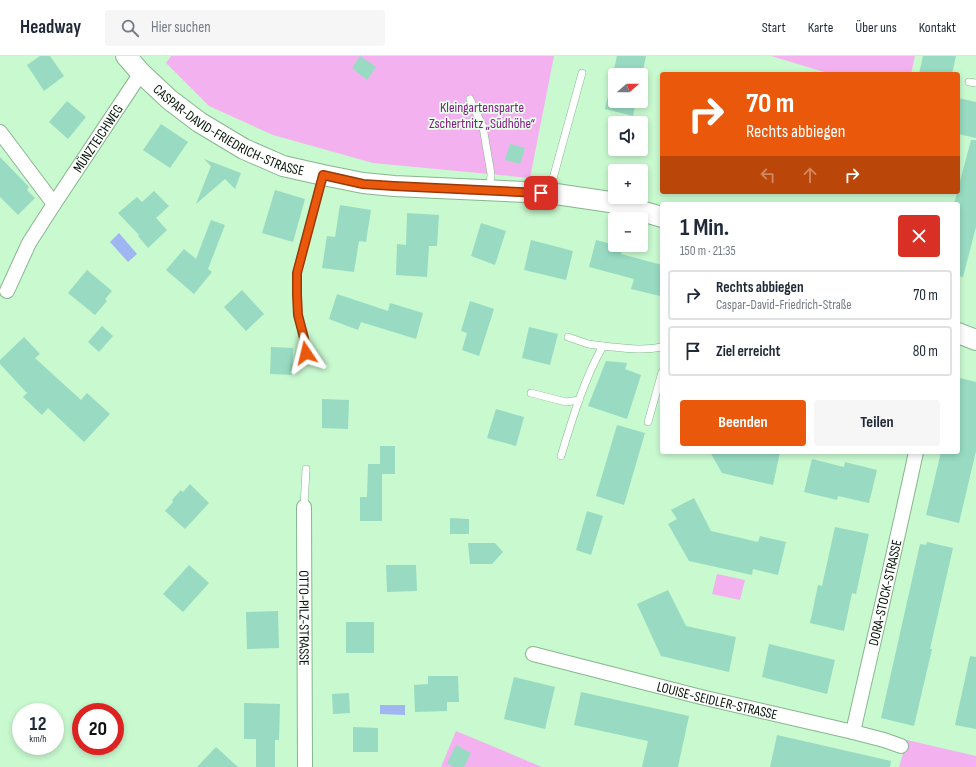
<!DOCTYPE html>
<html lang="de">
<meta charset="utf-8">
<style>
:root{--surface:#fff;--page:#f6f6f7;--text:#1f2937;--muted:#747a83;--line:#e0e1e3;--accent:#ea580c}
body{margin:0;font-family:"Sofia Sans Condensed",sans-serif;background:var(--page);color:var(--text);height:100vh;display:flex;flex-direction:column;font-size:15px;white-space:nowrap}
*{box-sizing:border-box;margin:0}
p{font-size:13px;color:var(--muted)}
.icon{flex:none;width:22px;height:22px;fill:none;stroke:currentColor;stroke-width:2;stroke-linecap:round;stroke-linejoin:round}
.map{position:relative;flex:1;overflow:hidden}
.panel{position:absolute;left:660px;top:146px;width:300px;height:252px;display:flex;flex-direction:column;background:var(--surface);border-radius:4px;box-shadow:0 2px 6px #0003}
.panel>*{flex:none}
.guide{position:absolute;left:660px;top:16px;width:300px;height:122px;border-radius:4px;box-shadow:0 2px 6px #0003;background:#ea580c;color:#fff;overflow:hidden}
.needle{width:26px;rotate:70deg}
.buttons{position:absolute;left:608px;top:12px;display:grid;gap:8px}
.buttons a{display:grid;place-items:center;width:40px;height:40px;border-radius:4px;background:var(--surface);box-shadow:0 2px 6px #0003;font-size:20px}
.speed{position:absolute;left:12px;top:647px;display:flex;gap:8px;font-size:20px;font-weight:700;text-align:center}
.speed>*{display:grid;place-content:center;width:52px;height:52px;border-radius:50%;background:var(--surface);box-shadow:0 2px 6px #0003;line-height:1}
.speed small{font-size:10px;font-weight:400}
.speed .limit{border:6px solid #d22;background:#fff;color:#111}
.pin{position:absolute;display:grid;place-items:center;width:34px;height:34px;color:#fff;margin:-17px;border-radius:8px;box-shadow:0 2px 6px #0006}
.me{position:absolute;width:44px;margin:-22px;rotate:350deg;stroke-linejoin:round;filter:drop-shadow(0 0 3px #0008)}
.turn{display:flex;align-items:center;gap:14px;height:84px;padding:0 20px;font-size:18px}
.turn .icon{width:52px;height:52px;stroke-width:2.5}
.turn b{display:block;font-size:28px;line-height:34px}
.lanes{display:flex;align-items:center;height:38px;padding:0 20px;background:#0003;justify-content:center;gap:20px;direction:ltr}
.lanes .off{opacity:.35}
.round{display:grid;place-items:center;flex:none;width:42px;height:42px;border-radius:4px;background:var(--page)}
.head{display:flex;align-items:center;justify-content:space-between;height:68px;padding:0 20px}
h1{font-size:24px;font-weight:700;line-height:30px}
.cta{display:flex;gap:8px;margin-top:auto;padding:8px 20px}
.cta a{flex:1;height:46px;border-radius:4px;background:var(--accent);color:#fff;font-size:16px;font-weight:700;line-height:46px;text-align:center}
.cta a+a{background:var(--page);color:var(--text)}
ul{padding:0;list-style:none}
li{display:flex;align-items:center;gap:12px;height:50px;margin:0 8px 6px;padding:0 12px;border:2px solid var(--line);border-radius:4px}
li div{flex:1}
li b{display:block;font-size:15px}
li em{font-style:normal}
header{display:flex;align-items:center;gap:24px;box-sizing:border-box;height:56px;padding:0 20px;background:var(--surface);border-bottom:1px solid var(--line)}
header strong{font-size:19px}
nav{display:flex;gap:22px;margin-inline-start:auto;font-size:14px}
.search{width:280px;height:36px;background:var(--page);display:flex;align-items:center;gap:10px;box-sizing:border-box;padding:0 14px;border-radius:4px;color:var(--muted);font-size:15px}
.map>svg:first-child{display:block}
.green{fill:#f3b2ef}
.water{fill:#9fb6f3}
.building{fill:#98dbc2}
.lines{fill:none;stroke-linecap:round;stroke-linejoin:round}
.lane-casing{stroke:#87b68e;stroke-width:8}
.street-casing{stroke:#87b68e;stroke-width:16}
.secondary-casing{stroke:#87b68e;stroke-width:22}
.lane{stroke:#fff;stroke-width:7}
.street{stroke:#fff;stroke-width:14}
.secondary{stroke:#fff;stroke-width:20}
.route-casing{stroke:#983908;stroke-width:10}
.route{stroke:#ea580c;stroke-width:7}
.labels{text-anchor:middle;stroke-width:3.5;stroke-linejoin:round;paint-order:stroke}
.park-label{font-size:14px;fill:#861a84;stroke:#eafeed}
.street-label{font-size:14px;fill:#031305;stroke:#eafeed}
</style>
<header>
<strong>Headway</strong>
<div class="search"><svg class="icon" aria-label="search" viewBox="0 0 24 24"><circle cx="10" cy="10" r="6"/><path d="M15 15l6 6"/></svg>Hier suchen</div>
<nav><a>Start</a><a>Karte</a><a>Über uns</a><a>Kontakt</a></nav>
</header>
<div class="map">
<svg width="976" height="711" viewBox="0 0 976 711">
<rect width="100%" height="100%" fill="#c8f9cf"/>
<!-- green -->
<g class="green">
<polygon points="171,0 554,0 530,122 373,107 273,79 209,50 166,7"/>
<polygon points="771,0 915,0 911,18 831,18"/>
<polygon points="717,518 745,524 740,544 712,538"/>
<polygon points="456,675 542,711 441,711"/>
<polygon points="907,684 976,700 976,711 899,711"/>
</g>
<!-- water -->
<g class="water">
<polygon points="119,177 137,198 128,206 110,186"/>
<polygon points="380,649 405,649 405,659 380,658"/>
</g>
<!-- building -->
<g class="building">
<polygon points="40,0 50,0 64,20 44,35 27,9"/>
<polygon points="360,0 376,11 367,24 352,12"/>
<polygon points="617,0 646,0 641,24 641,19 615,19 615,45 636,45 633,60 605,53"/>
<polygon points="923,0 956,0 952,18 919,18"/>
<polygon points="958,42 976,46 976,82 958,78"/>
<polygon points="67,45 86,61 68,83 49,66"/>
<polygon points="161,68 188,86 170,112 143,94"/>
<polygon points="971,84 976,84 976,171 963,221 958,220 958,148 954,148"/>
<polygon points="510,88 525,92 520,108 505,104"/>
<polygon points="0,101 29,131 27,134 35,142 18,159 0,141"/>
<polygon points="204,103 241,117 235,133 225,123 196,148 211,110"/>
<polygon points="275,134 305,143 293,186 262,177"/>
<polygon points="154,135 169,150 156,162 167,174 148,192 138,180 139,179 118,157 137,141 142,146"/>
<polygon points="340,149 371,154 366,186 359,185 354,216 322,212 327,180 335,181"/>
<polygon points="407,157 439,159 437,190 429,190 427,221 396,219 397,188 406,189"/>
<polygon points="211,164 225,169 208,213 212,216 194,238 166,214 184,193 196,203"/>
<polygon points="481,167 506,175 495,209 471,200"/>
<polygon points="531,184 573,195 566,224 524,214"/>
<polygon points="596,184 623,191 621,198 662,209 662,231 660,240 631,233 634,223 589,211"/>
<polygon points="87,214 112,235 105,243 107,245 95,259 68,237"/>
<polygon points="242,234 264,258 246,275 224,251"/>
<polygon points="337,238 388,255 390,247 423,257 416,283 361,266 358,274 329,263"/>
<polygon points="470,245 494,253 479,300 462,294 467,277 461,275"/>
<polygon points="102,270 113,280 99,296 88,286"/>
<polygon points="529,271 558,278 550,309 522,302"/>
<polygon points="24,281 40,298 35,302 81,344 87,337 110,358 84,386 48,352 42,359 23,341 27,337 0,308 0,304"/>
<polygon points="271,291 293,292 292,319 270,318"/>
<polygon points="606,305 627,307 625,313 641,319 627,363 588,350"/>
<polygon points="960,322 976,326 976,395 959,467 926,459 941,396 958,396 958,331"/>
<polygon points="322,343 349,344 348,373 322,372"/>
<polygon points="496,353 524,361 516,390 487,382"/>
<polygon points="617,369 645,377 624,449 596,440"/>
<polygon points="380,390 395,390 395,418 382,418 382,465 360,465 360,441 367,441 368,408 380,408"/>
<polygon points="710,396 780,396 773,429 722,417"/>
<polygon points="812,403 844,411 845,406 877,414 869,447 838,440 837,444 804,436"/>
<polygon points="190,428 209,447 185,473 165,455 173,446 172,444 181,434 183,436"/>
<polygon points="694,442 711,475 758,486 760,480 786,486 778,519 753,513 752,519 689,505 668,468 677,463 671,454"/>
<polygon points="587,455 603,460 591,499 576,494"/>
<polygon points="450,462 469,463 469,478 450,478"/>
<polygon points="835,471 869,478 856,538 852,537 844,575 810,567 818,529 822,530"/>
<polygon points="927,486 953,492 930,593 932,593 914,670 881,662 920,488 926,489"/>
<polygon points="468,487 495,487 503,496 492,508 470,508"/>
<polygon points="189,509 209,527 183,556 163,538"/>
<polygon points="386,509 416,509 417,535 387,536"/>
<polygon points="668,534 686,570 736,581 729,616 661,600 637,548"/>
<polygon points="278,555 279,592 247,593 246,556"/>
<rect x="346" y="566" width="28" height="31"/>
<polygon points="769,588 835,604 827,638 762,621"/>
<polygon points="970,600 976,601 976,673 955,669"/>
<polygon points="428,620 458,620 459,646 447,646 447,655 415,656 414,629 428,628"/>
<polygon points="514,621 555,631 545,673 504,663"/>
<polygon points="581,636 689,660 678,711 642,711 648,685 574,669"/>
<polygon points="349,637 350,657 333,658 332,638"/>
<polygon points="244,647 280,648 279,684 275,684 275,711 256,711 256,683 244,683"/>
<polygon points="353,671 378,672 378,696 353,696"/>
<polygon points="777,679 891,705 890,711 770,711"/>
<polygon points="456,689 471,697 464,711 454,711 447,707"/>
<polygon points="216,691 238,711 197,711"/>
</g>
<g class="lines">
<!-- lane casing -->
<g class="lane-casing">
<g id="lane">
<polyline points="969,26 976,27"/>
<polyline points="470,43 483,71 491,118 490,133"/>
<polyline points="549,137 582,17"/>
<polyline points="568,281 588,288 603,290"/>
<polyline points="307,297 304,282 298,259 297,239 297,217 323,120"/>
<polyline points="531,337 566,346 579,344"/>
<polyline points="648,366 662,316"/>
<path d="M561,400C572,364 584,323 603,290C624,292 642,295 662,291"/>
<polyline points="304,451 306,413"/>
</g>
</g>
<!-- street casing -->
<g class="street-casing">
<g id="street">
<polyline points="0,76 54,148"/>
<path id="s1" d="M7,235L29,187L54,148L141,17"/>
<path id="s2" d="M304,451L305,711"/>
<path id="s3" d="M533,598L701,641L853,676L884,684L901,690"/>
<path id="s4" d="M853,676C874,583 896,490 916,396"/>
</g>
</g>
<!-- secondary casing -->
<g class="secondary-casing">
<g id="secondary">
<path id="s5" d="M126,0L141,17L170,44L199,66L244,93L283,110L323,119L363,127L394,130L549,137L610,146L662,161"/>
<polyline points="958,277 976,284"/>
</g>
</g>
<!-- lane -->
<use href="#lane" class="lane"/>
<!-- street -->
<use href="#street" class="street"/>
<!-- secondary -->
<use href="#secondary" class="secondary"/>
</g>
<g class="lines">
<!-- route casing -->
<g class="route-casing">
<polyline id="route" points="306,297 304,282 298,259 297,239 297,217 323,119 363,128 394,130 541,137"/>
</g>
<!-- route -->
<use href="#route" class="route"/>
</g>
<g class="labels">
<!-- park labels -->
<g class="park-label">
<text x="482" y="56">Kleingartensparte<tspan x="482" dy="16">Zschertnitz „Südhöhe“</tspan></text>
</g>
<!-- street labels -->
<g class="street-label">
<text dy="5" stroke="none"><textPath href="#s5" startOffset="129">CASPAR-DAVID-FRIEDRICH-STRASSE</textPath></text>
<text dy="5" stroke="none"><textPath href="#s1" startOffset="178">MÜNZTEICHWEG</textPath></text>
<text dy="5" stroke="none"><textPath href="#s4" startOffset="143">DORA-STOCK-STRASSE</textPath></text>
<text dy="5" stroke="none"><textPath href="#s2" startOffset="111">OTTO-PILZ-STRASSE</textPath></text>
<text dy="5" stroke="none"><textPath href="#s3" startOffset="190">LOUISE-SEIDLER-STRASSE</textPath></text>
</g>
</g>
</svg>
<div class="buttons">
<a><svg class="needle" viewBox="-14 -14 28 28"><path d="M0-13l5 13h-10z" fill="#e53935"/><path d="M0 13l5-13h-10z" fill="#747a83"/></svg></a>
<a><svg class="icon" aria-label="sound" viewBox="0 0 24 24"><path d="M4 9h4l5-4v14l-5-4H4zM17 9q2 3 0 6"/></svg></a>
<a>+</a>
<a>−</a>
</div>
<div class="speed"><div>12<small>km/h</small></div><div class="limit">20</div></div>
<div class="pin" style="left:541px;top:137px;background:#d93025"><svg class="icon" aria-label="arrive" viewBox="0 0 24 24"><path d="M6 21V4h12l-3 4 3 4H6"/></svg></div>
<svg class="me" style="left:306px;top:297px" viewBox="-20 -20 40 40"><path d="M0-17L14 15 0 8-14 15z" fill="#ea580c" stroke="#fff" stroke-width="4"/></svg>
<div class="guide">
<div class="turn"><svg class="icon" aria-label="right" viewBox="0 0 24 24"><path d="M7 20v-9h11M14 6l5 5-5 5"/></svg><div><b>70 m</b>Rechts abbiegen</div></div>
<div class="lanes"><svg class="icon off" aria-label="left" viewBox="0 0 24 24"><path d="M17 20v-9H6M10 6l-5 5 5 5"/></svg><svg class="icon off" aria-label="ahead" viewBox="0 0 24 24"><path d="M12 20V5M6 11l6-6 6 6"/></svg><svg class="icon" aria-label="right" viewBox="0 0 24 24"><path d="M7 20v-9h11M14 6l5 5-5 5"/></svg></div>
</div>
<section class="panel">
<div class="head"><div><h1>1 Min.</h1><p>150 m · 21:35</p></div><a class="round" style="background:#d93025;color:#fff"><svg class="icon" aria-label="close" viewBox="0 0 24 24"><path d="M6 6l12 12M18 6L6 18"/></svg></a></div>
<ul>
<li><svg class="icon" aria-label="right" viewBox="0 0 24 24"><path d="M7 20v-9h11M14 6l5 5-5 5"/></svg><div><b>Rechts abbiegen</b><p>Caspar-David-Friedrich-Straße</p></div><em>70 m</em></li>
<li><svg class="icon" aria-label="arrive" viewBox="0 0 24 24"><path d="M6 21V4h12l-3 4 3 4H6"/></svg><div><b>Ziel erreicht</b></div><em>80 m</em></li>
</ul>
<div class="cta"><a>Beenden</a><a>Teilen</a></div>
</section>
</div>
